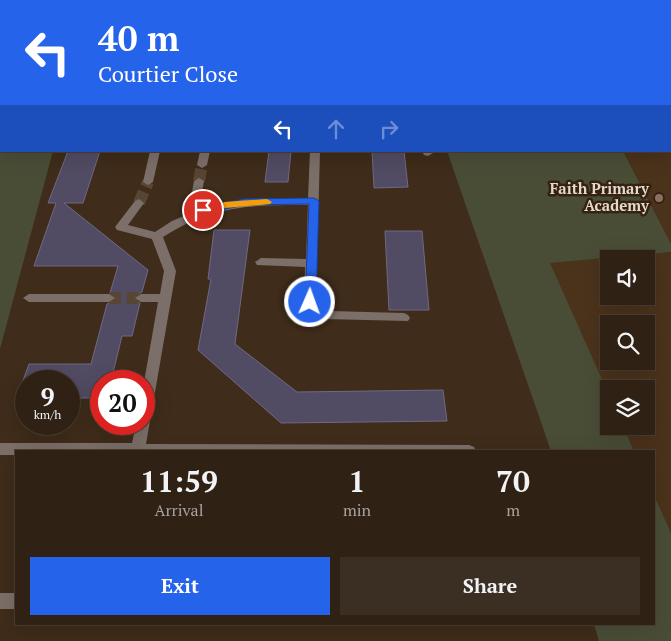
<!DOCTYPE html>
<style>
:root{--surface:#2f2114;--page:#3b2e22;--text:#f1f3f6;--muted:#a7a3a0;--line:#4a3e34;--accent:#2563eb}
body{margin:0;font-family:"PT Serif",serif;background:var(--page);color:var(--text);height:100vh;display:flex;flex-direction:column;font-size:19px;white-space:nowrap}
*{box-sizing:border-box;margin:0}
p{font-size:16px;color:var(--muted)}
.icon{flex:none;width:28px;height:28px;fill:none;stroke:currentColor;stroke-width:2;stroke-linecap:round;stroke-linejoin:round}
.map{position:relative;flex:1;overflow:hidden}
.details{position:absolute;left:15px;top:450px;width:640px;height:175px;display:flex;flex-direction:column;background:var(--surface);border-radius:0px;box-shadow:0 5px 20px #0002,0 0 0 1px var(--line)}
.details>*{flex:none}
.top-card{position:absolute;left:0px;top:0px;width:671px;height:152px;box-shadow:0 5px 20px #0002,0 0 0 1px var(--line);background:#2563eb;color:#fff;overflow:hidden}
.fabs{position:absolute;left:600px;top:250px;display:grid;gap:10px}
.fabs a{display:grid;place-items:center;width:55px;height:55px;border-radius:0px;background:var(--surface);box-shadow:0 5px 20px #0002,0 0 0 1px var(--line);font-size:25px}
.speed{position:absolute;left:15px;top:370px;display:flex;gap:10px;font-size:25px;font-weight:700;text-align:center}
.speed>*{display:grid;place-content:center;width:65px;height:65px;border-radius:50%;background:var(--surface);box-shadow:0 5px 20px #0002,0 0 0 1px var(--line);line-height:1}
.speed small{font-size:12px;font-weight:400}
.speed .limit{border:8px solid #d22;background:#fff;color:#111}
.pin{position:absolute;display:grid;place-items:center;width:42px;height:42px;color:#fff;margin:-21px;border:2px solid #fff;border-radius:50%;box-shadow:0 1px 5px #0007}
.me{position:absolute;width:55px;margin:-28px;rotate:2deg;stroke-linejoin:round;filter:drop-shadow(0 0 4px #0008)}
.turn{display:flex;align-items:center;gap:18px;height:105px;padding:0 15px;font-size:22px}
.turn .icon{width:65px;height:65px;stroke-width:2.5}
.turn b{display:block;font-size:35px;line-height:42px}
.lanes{display:flex;align-items:center;height:48px;padding:0 15px;background:#0003;justify-content:center;gap:25px;direction:ltr}
.lanes .off{opacity:.35}
.eta{display:flex;justify-content:space-evenly;align-items:center;height:85px;text-align:center}
.eta b{font-size:30px;font-weight:600;line-height:35px}
.button{display:flex;gap:10px;margin-top:auto;padding:10px 15px}
.button a{flex:1;height:58px;border-radius:0px;background:var(--accent);color:#fff;font-size:20px;font-weight:600;line-height:58px;text-align:center}
.button a+a{background:var(--page);color:var(--text)}
.map>svg:first-child{display:block}
.built{fill:#4b321b;fill-rule:evenodd}
.green{fill:#4a4d36}
.building{fill:#514b63;stroke:#706984}
.lines{fill:none;stroke-linecap:round;stroke-linejoin:round}
.minor-tunnel{stroke:#584635;stroke-width:12;stroke-dasharray:12 5.5;stroke-linecap:butt}
.minor{fill:#7c6e68;fill-rule:evenodd}
.route{fill:#2563eb;stroke:#184099}
.slow{fill:#f59e0b}
.education-dot{fill:#8d6e63;stroke:#352210;stroke-width:2}
.labels{text-anchor:middle;stroke-width:5;stroke-linejoin:round;paint-order:stroke}
.poi-label{font-size:15px;font-weight:bold;fill:#e5d8cd;stroke:#352210;text-anchor:end}
</style>
<div class="map">
<svg width="671" height="641" viewBox="0 0 671 641">
<rect width="100%" height="100%" fill="#3f2c1a"/>
<!-- built -->
<g class="built">
<polygon points="670,104 671,104 671,244 623,151 670,151"/>
<path d="M671,252V533L654,495V451H634L623,426H646V389H609V395L549,263ZM609,259H646V296H609ZM609,324H646V361H609Z"/>
</g>
<!-- green -->
<g class="green">
<polygon points="397,0 671,0 671,104 670,1"/>
<polygon points="0,36 1,151 53,151 0,349"/>
<polygon points="447,151 623,151 671,244 671,252 550,263 609,395 609,426 623,426 634,451 551,451"/>
<polygon points="654,495 671,533 671,641 599,641 594,624 654,624"/>
</g>
<!-- building -->
<g class="building">
<polygon points="68,151 100,151 83,203 64,203 148,270 142,292 133,297 140,303 132,336 122,336 111,381 101,381 101,398 69,398 69,381 26,381 26,398 17,397 29,364 91,364 107,304 117,299 110,293 118,266 34,266 56,203 48,203"/>
<polygon points="269,151 291,151 288,182 265,182"/>
<polygon points="372,151 404,151 408,187 374,188"/>
<polygon points="214,230 250,230 235,344 297,392 443,390 447,421 281,423 198,350 211,279 208,279"/>
<polygon points="385,231 422,231 429,310 389,310"/>
</g>
<g class="lines">
<!-- minor-tunnel -->
<g class="minor-tunnel">
<polyline points="199,181 202,165"/>
<polyline points="139,203 148,182"/>
<polyline points="109,298 141,298"/>
</g>
<!-- minor -->
<g class="minor">
<polygon points="255,0 265,0 266,1 256,1"/>
<polygon points="327,0 337,0 338,1 328,1"/>
<polygon points="376,0 384,0 385,1 377,1"/>
<polygon points="150,151 160,151 153,182 148,185 143,182"/>
<polygon points="200,151 210,151 207,165 202,168 197,165"/>
<path d="M310,151H320L316,300L330,311L404,313L408,315L410,318L408,321L323,319L304,302L305,267L257,265L255,262L261,258L306,259L308,205C250,205 213,205 163,237L176,271L146,444L469,445L474,447L476,451H16V455H0V443H132L136,424H144V382L158,302H141L135,298L141,294H160L164,271L152,239L117,230L115,227L135,201L139,199L144,203L128,225L155,232L172,221L198,210L192,192L194,181L199,178L204,181L202,192L207,207L251,199L308,198Z"/>
<polygon points="422,151 432,151 433,153 428,156 424,155"/>
<polygon points="29,294 109,294 115,298 109,302 29,302 23,298"/>
<rect x="0" y="593" width="16" height="16"/>
</g>
</g>
<!-- route -->
<polygon class="route" points="314,198 319,201 316,302 310,306 305,302 309,204 244,205 203,214 198,210 203,207 244,199"/>
<!-- slow -->
<polygon class="slow" points="267,199 272,202 270,204 224,208 220,205 224,202"/>
<!-- markers -->
<circle class="education-dot" cx="659" cy="198" r="5"/>
<g class="labels">
<!-- poi labels -->
<g class="poi-label">
<text x="649" y="194">Faith Primary<tspan x="649" dy="17">Academy</tspan></text>
</g>
</g>
</svg>
<div class="fabs">
<a><svg class="icon" aria-label="sound" viewBox="0 0 24 24"><path d="M4 9h4l5-4v14l-5-4H4zM17 9q2 3 0 6"/></svg></a>
<a><svg class="icon" aria-label="search" viewBox="0 0 24 24"><circle cx="10" cy="10" r="6"/><path d="M15 15l6 6"/></svg></a>
<a><svg class="icon" aria-label="layers" viewBox="0 0 24 24"><path d="M12 4l9 5-9 5-9-5zM3 14l9 5 9-5"/></svg></a>
</div>
<div class="speed"><div>9<small>km/h</small></div><div class="limit">20</div></div>
<div class="pin" style="left:203px;top:210px;background:#d93025"><svg class="icon" aria-label="arrive" viewBox="0 0 24 24"><path d="M6 21V4h12l-3 4 3 4H6"/></svg></div>
<svg class="me" style="left:310px;top:302px" viewBox="-20 -20 40 40"><circle r="17" fill="#2563eb" stroke="#fff" stroke-width="3"/><path d="M0-11L8 9 0 5-8 9z" fill="#fff"/></svg>
<div class="top-card">
<div class="turn"><svg class="icon" aria-label="left" viewBox="0 0 24 24"><path d="M17 20v-9H6M10 6l-5 5 5 5"/></svg><div><b>40 m</b>Courtier Close</div></div>
<div class="lanes"><svg class="icon" aria-label="left" viewBox="0 0 24 24"><path d="M17 20v-9H6M10 6l-5 5 5 5"/></svg><svg class="icon off" aria-label="ahead" viewBox="0 0 24 24"><path d="M12 20V5M6 11l6-6 6 6"/></svg><svg class="icon off" aria-label="right" viewBox="0 0 24 24"><path d="M7 20v-9h11M14 6l5 5-5 5"/></svg></div>
</div>
<section class="details">
<div class="eta">
<div><b>11:59</b><p>Arrival</p></div>
<div><b>1</b><p>min</p></div>
<div><b>70</b><p>m</p></div>
</div>
<div class="button"><a>Exit</a><a>Share</a></div>
</section>
</div>
